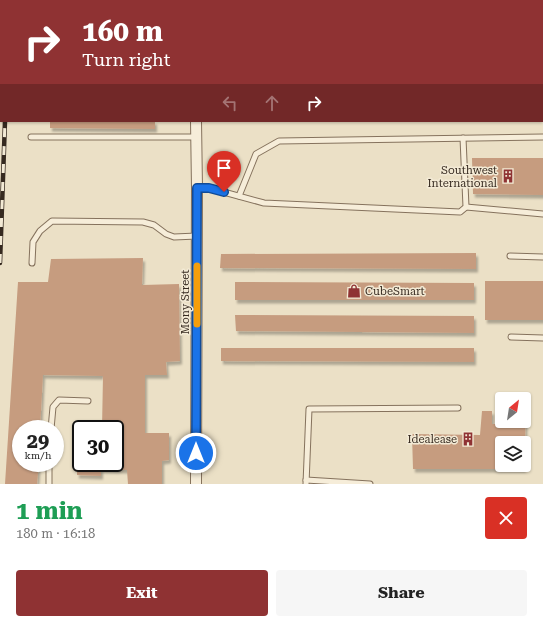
<!DOCTYPE html>
<meta charset="utf-8">
<style>
:root{--surface:#fff;--page:#f6f6f6;--text:#222;--muted:#767676;--accent:#8f3233}
body{margin:0;font-family:"Roboto Serif",serif;background:var(--page);color:var(--text);height:100vh;display:flex;flex-direction:column;font-size:15px;white-space:nowrap}
*{box-sizing:border-box;margin:0}
p{font-size:13px;color:var(--muted)}
.icon{flex:none;width:22px;height:22px;fill:none;stroke:currentColor;stroke-width:2;stroke-linecap:round;stroke-linejoin:round}
.map{position:relative;height:484px;overflow:hidden}
.side{display:flex;flex-direction:column;background:var(--surface);flex:1}
.side>*{flex:none}
.banner{position:absolute;left:0px;top:0px;width:543px;height:122px;box-shadow:0 1px 3px #0004;background:#8f3233;color:#fff;overflow:hidden}
.needle{width:26px;rotate:30deg}
.buttons{position:absolute;left:495px;top:392px;display:grid;gap:8px}
.buttons a{display:grid;place-items:center;width:36px;height:36px;border-radius:4px;background:var(--surface);box-shadow:0 1px 3px #0004;font-size:20px}
.speed{position:absolute;left:12px;top:420px;display:flex;gap:8px;font-size:20px;font-weight:700;text-align:center}
.speed>*{display:grid;place-content:center;width:52px;height:52px;border-radius:50%;background:var(--surface);box-shadow:0 1px 3px #0004;line-height:1}
.speed small{font-size:10px;font-weight:400}
.speed .limit{border:2px solid #111;border-radius:6px;background:#fff;color:#111}
.pin{position:absolute;display:grid;place-items:center;width:34px;height:34px;color:#fff;margin:-41px -17px;border-radius:50% 50% 50% 0;rotate:-45deg;box-shadow:0 0 4px #0007}
.pin .icon{rotate:45deg}
.me{position:absolute;width:44px;margin:-22px;rotate:0deg;stroke-linejoin:round;filter:drop-shadow(0 0 3px #0008)}
.turn{display:flex;align-items:center;gap:14px;height:84px;padding:0 16px;font-size:18px}
.turn .icon{width:52px;height:52px;stroke-width:2.5}
.turn b{display:block;font-size:28px;line-height:34px}
.lanes{display:flex;align-items:center;height:38px;padding:0 16px;background:#0003;justify-content:center;gap:20px;direction:ltr}
.lanes .off{opacity:.35}
.round{display:grid;place-items:center;flex:none;width:42px;height:42px;border-radius:4px;background:var(--page)}
.summary{display:flex;align-items:center;justify-content:space-between;height:68px;padding:0 16px}
h1{font-size:24px;font-weight:700;line-height:30px;color:#1e9e55}
.action{display:flex;gap:8px;margin-top:auto;padding:8px 16px}
.action a{flex:1;height:46px;border-radius:4px;background:var(--accent);color:#fff;font-size:16px;font-weight:700;line-height:46px;text-align:center}
.action a+a{background:var(--page);color:var(--text)}
.map>svg:first-child{display:block}
.building{fill:#c69c7f;filter:url(#shadow)}
.lines{fill:none;stroke-linecap:round;stroke-linejoin:round}
.lane-casing{stroke:#85725d;stroke-width:7}
.street-casing{stroke:#85725d;stroke-width:12}
.lane{stroke:#f6edd9;stroke-width:5}
.street{stroke:#f6edd9;stroke-width:10}
.rail-casing{stroke:#362a20;stroke-width:4.5}
.rail{stroke:#f3ead5;stroke-width:3;stroke-dasharray:9;stroke-linecap:butt}
.route-casing{stroke:#114b97;stroke-width:10}
.route{stroke:#1a73e8;stroke-width:7}
.slow{stroke:#f59e0b;stroke-width:7}
.labels{text-anchor:middle;stroke-width:3;stroke-linejoin:round;paint-order:stroke}
.poi-label{font-size:11px;fill:#362a20;stroke:#f3ead5;text-anchor:end}
.street-label{font-size:11px;fill:#362a20;stroke:#f3ead5}
</style>
<div class="map">
<svg width="543" height="484" viewBox="0 0 543 484">
<defs>
<filter id="shadow"><feDropShadow dx="2" dy="3.5" stdDeviation="1" flood-color="#0004"/></filter>
</defs>
<rect width="100%" height="100%" fill="#ebe0c6"/>
<!-- building -->
<g class="building">
<polygon points="50,121 155,121 155,129 50,128"/>
<polygon points="472,158 543,158 543,195 473,194"/>
<polygon points="476,253 476,269 220,268 221,254"/>
<polygon points="143,258 142,285 179,284 180,361 166,362 167,375 145,375 145,433 169,433 169,460 162,461 162,484 128,484 127,470 101,469 101,476 77,475 77,448 81,448 81,463 115,463 115,429 102,429 103,376 43,375 40,429 21,429 21,463 39,463 37,484 5,484 18,282 48,282 51,259"/>
<rect x="485" y="281" width="58" height="39"/>
<polygon points="235,282 474,283 474,300 235,300"/>
<polygon points="235,315 474,316 474,333 236,331"/>
<polygon points="221,348 474,348 474,362 221,361"/>
<polygon points="524,400 526,401 525,443 502,443 502,465 524,465 524,469 413,469 412,434 480,435 482,411 492,411 492,424 504,424 504,421 524,421"/>
</g>
<g class="lines">
<!-- lane casing -->
<g class="lane-casing">
<g id="lane">
<polyline points="162,1 162,0"/>
<polyline points="445,1 445,0"/>
<polyline points="31,137 195,137"/>
<polyline points="197,188 209,188 264,203 460,212 466,207 463,138"/>
<polyline points="239,196 256,154 279,141 543,137"/>
<polyline points="466,207 543,214"/>
<polyline points="510,256 543,257"/>
<polyline points="32,263 33,242 40,231 52,221 143,222 154,225 166,234 174,237 197,236"/>
<polyline points="511,337 543,338"/>
<polyline points="51,429 53,407 59,400 88,401"/>
<polyline points="306,480 370,484"/>
<polyline points="49,484 49,463"/>
<polyline points="306,484 309,409 458,408"/>
</g>
</g>
<!-- street casing -->
<g class="street-casing">
<g id="street">
<polyline points="199,1 199,0"/>
<polyline points="196,484 197,188 196,121"/>
</g>
</g>
<!-- lane -->
<use href="#lane" class="lane"/>
<!-- street -->
<use href="#street" class="street"/>
<!-- rail casing -->
<g class="rail-casing">
<g id="rail">
<polyline points="1,0 1,1"/>
<polyline points="0,263 5,121"/>
</g>
</g>
<!-- rail -->
<use href="#rail" class="rail"/>
</g>
<g class="lines">
<!-- route casing -->
<g class="route-casing">
<polyline id="route" points="196,453 197,188 209,188 224,192"/>
</g>
<!-- route -->
<use href="#route" class="route"/>
<!-- slow -->
<polyline class="slow" points="197,324 197,266"/>
</g>
<!-- icons -->
<defs>
<g id="building-bare" transform="scale(1.08)"><path d="M-4-6H4V6H1V3H-1V6H-4ZM-2.5-4.3h1.7v1.8h-1.7ZM.8-4.3h1.7v1.8H.8ZM-2.5-1h1.7V.8h-1.7ZM.8-1h1.7V.8H.8Z" fill="#8f3233" stroke="#f3ead5" stroke-width="2.5" paint-order="stroke"/></g>
<g id="shop-bare" transform="scale(1.08)"><path d="M-5-2.5h2.3a2.7 3.5 0 0 1 5.4 0H5L5.5 6h-11ZM-1.5-2.5h3a1.5 2.3 0 0 0-3 0Z" fill="#8f3233" stroke="#f3ead5" stroke-width="2.5" paint-order="stroke"/></g>
</defs>
<g fill-rule="evenodd">
<use href="#building-bare" x="508" y="176"/>
<use href="#shop-bare" x="354" y="291"/>
<use href="#building-bare" x="468" y="439"/>
</g>
<g class="labels">
<!-- poi labels -->
<g class="poi-label">
<text x="497" y="174">Southwest<tspan x="497" dy="13">International</tspan></text>
<text x="365" y="295" text-anchor="start">CubeSmart</text>
<text x="457" y="443">Idealease</text>
</g>
<!-- street labels -->
<g class="street-label">
<text transform="translate(185 302) rotate(-90)" y="4">Mony Street</text>
</g>
</g>
</svg>
<div class="buttons">
<a><svg class="needle" viewBox="-14 -14 28 28"><path d="M0-13l5 13h-10z" fill="#e53935"/><path d="M0 13l5-13h-10z" fill="#767676"/></svg></a>
<a><svg class="icon" aria-label="layers" viewBox="0 0 24 24"><path d="M12 4l9 5-9 5-9-5zM3 14l9 5 9-5"/></svg></a>
</div>
<div class="speed"><div>29<small>km/h</small></div><div class="limit">30</div></div>
<div class="pin" style="left:224px;top:192px;background:#d93025"><svg class="icon" aria-label="arrive" viewBox="0 0 24 24"><path d="M6 21V4h12l-3 4 3 4H6"/></svg></div>
<svg class="me" style="left:196px;top:453px" viewBox="-20 -20 40 40"><circle r="17" fill="#1a73e8" stroke="#fff" stroke-width="3"/><path d="M0-11L8 9 0 5-8 9z" fill="#fff"/></svg>
<div class="banner">
<div class="turn"><svg class="icon" aria-label="right" viewBox="0 0 24 24"><path d="M7 20v-9h11M14 6l5 5-5 5"/></svg><div><b>160 m</b>Turn right</div></div>
<div class="lanes"><svg class="icon off" aria-label="left" viewBox="0 0 24 24"><path d="M17 20v-9H6M10 6l-5 5 5 5"/></svg><svg class="icon off" aria-label="ahead" viewBox="0 0 24 24"><path d="M12 20V5M6 11l6-6 6 6"/></svg><svg class="icon" aria-label="right" viewBox="0 0 24 24"><path d="M7 20v-9h11M14 6l5 5-5 5"/></svg></div>
</div>
</div>
<section class="side">
<div class="summary"><div><h1>1 min</h1><p>180 m · 16:18</p></div><a class="round" style="background:#d93025;color:#fff"><svg class="icon" aria-label="close" viewBox="0 0 24 24"><path d="M6 6l12 12M18 6L6 18"/></svg></a></div>
<div class="action"><a>Exit</a><a>Share</a></div>
</section>
